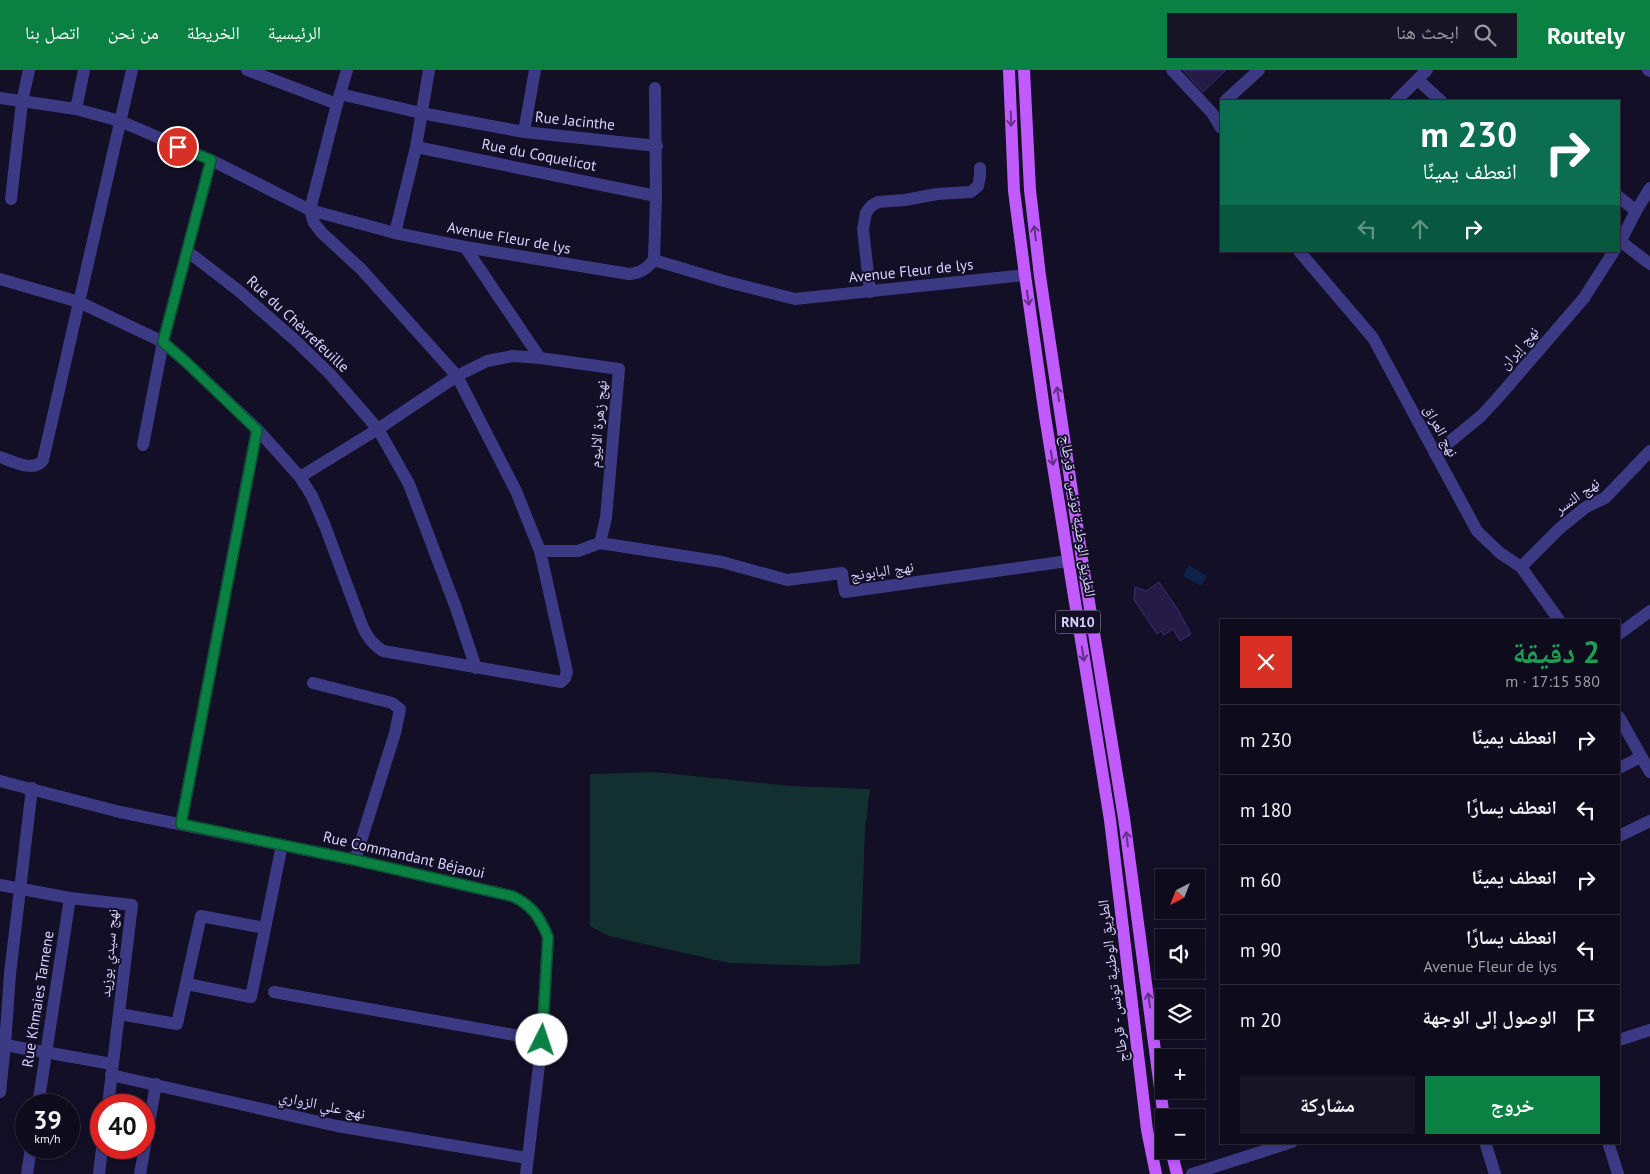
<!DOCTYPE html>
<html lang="ar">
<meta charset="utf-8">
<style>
:root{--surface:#0e0b1c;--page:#171425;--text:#f1f3f6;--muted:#9b9ba3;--line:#2e2b3b;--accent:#0b8043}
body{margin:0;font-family:"PT Sans","Noto Naskh Arabic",sans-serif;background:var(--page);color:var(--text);direction:rtl;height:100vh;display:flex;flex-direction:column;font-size:19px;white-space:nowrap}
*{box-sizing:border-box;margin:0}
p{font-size:16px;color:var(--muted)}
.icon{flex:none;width:28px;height:28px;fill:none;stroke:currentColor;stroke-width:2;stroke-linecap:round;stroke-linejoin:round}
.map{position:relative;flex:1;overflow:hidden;direction:ltr}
.sheet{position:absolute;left:1220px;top:549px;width:400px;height:525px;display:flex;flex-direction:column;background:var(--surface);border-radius:0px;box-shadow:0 2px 8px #0003,0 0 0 1px var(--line);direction:rtl}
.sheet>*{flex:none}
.banner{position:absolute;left:1220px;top:30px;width:400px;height:152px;border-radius:0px;box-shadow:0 2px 8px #0003,0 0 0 1px var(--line);direction:rtl;background:#0b6e4f;color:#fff;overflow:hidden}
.needle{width:32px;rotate:222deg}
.fabs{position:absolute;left:1155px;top:799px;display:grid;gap:10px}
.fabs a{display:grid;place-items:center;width:50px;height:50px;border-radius:0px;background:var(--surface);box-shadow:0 2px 8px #0003,0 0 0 1px var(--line);font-size:25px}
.speed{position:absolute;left:15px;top:1024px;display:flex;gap:10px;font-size:25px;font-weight:700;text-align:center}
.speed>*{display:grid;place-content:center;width:65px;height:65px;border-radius:50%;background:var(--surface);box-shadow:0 2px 8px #0003,0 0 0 1px var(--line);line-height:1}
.speed small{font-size:12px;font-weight:400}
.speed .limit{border:8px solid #d22;background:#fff;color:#111}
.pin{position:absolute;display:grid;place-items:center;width:42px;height:42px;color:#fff;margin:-21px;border:2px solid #fff;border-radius:50%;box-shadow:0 1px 5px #0007}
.me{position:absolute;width:55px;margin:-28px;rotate:4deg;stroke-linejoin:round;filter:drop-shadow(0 0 4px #0008)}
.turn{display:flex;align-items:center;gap:18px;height:105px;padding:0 20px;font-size:22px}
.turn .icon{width:65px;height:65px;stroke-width:2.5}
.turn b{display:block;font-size:35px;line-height:42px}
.lanes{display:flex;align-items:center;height:48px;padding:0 20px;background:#0003;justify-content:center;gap:25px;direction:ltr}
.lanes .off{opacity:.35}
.round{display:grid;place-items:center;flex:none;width:52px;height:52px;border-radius:0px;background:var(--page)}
.summary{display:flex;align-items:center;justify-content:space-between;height:85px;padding:0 20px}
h1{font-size:30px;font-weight:800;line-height:38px;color:#1e9e55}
.button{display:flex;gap:10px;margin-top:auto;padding:10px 20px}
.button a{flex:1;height:58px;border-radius:0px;background:var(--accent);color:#fff;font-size:20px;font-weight:800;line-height:58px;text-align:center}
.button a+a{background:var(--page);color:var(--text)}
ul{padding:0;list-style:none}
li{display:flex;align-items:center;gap:15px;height:70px;padding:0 20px;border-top:1px solid var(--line)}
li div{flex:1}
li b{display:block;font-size:19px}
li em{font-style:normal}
header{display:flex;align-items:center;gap:30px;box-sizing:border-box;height:70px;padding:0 25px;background:var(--accent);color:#fff}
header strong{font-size:24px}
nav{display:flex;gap:28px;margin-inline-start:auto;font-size:18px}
.search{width:350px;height:45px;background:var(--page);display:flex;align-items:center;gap:12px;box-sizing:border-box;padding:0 18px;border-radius:0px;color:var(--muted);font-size:19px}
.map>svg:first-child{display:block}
.green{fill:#12302f}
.water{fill:#0c2248}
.building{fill:#241b47;stroke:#3b2d73}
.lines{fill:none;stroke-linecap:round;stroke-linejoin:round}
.minor{stroke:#3d3a85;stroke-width:12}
.major{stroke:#c25bff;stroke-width:12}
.oneway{stroke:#623188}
.route-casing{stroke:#07532c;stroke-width:12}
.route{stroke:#0b8043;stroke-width:9}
.labels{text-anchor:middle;stroke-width:4;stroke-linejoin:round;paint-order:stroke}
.shield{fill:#130f26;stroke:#9e99be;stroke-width:1}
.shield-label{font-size:14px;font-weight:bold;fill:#d9d4ff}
.street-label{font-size:15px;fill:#d9d4ff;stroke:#130f26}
</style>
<header>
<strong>Routely</strong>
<div class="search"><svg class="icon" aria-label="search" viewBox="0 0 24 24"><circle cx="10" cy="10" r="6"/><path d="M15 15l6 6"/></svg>ابحث هنا</div>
<nav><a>الرئيسية</a><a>الخريطة</a><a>من نحن</a><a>اتصل بنا</a></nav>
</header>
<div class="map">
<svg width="1650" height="1104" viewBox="0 0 1650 1104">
<rect width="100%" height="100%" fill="#130f26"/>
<!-- green -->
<polygon class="green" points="655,702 790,716 870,719 865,762 860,894 825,896 729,893 609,866 590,856 590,704"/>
<!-- water -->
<polygon class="water" points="1189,495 1207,506 1201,516 1183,506"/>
<!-- building -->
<g class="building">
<polygon points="1183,0 1226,0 1203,22"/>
<polygon points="1159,512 1178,540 1191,564 1180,571 1173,559 1164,565 1161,561 1157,564 1134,530 1135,517 1146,521"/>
</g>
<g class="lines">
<!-- minor -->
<g class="minor">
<polyline points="247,0 337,34 347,0"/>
<polyline points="535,0 524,62 657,76"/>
<polyline points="1172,0 1212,43 1221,58"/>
<polyline points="1648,0 1650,1"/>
<polyline points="1418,10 1441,31"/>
<polyline points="340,24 421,43 524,62"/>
<path d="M0,28L76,39L120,51L211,90L310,140L395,163L465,177L629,204C641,203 646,199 654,190L724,211L795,229L1025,205"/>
<polyline points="1225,31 1259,0"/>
<polyline points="1396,31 1427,0"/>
<polyline points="76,39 84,0"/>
<polyline points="416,77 656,126"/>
<polyline points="1619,127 1636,141"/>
<polyline points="11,129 22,32 29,0"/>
<polyline points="395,163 416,77 429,0"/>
<polyline points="1620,171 1650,194"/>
<polyline points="1619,174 1636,141 1650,118"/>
<polyline points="465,177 540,288 619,299 606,448 600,473 578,481 540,481"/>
<polyline points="187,181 239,221 296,271 330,304 378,359 409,414 456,538 476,598"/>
<polyline points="1299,181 1373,268 1477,461 1500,483 1521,497 1559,550"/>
<polyline points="654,190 656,126 655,18"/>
<path d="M0,209L79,232L163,272L186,292L257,359L300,407L312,426L325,456L360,550C365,564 371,573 383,581L561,612L565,608L567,602L540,481L516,421L457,306L361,199L322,163L314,153L310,140L337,34"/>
<polyline points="870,222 863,159 866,143 871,136 878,132 905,130 937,124 971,122 978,116 980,106 980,98"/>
<polyline points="143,375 163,272 211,90"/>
<polyline points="1435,384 1481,346 1496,330 1584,228 1614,181"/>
<path d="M0,387C12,391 34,403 43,390L132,0"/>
<polyline points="300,407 378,359 457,306 487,291 513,286 540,288"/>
<polyline points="600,473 722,492 787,510 842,503 845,522 1068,491"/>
<polyline points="1521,497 1560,458 1586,437 1605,428 1650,381"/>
<polyline points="1619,564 1650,541"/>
<polyline points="313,613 392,633 400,639 395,663 355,790"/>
<polyline points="1619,647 1650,702"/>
<polyline points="1619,698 1641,687"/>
<path d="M0,711L120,742L355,790L512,826C532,835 540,847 548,867L542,970L526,1104"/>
<polyline points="181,754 257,359"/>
<polyline points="1619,766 1650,751"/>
<polyline points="0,815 70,828 132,835 108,1035"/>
<polyline points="187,914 251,927 282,775"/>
<polyline points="274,922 542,970"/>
<polyline points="119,944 177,954 201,846 265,858"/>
<polyline points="1619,970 1650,960"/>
<polyline points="5,975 112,994"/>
<polyline points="111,1005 337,1056 527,1088"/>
<polyline points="0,1022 5,975 10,904 32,718"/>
<polyline points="38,1035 70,828"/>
<polyline points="1485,1072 1495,1104"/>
<polyline points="1608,1072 1618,1104"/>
<polyline points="27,1104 31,1078"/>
<polyline points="99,1104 102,1078"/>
<polyline points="140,1104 156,1014"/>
<polyline points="1192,1104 1292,1072"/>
</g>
<!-- major -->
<g class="major">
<polyline points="1009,0 1014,121 1025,205 1045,346 1110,750 1147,1060 1156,1104"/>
<polyline points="1024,0 1030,120 1040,206 1082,489 1124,748 1164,1048"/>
<polyline points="1171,1080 1177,1104"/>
</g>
</g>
<!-- one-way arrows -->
<defs><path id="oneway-shaft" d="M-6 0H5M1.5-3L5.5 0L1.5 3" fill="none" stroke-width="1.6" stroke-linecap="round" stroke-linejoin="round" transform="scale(1.25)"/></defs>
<g class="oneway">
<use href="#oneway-shaft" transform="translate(1011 49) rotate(88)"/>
<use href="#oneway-shaft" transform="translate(1035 163) rotate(-97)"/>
<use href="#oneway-shaft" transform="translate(1028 228) rotate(82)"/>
<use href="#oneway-shaft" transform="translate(1058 324) rotate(-99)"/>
<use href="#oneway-shaft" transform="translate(1052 388) rotate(81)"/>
<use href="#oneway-shaft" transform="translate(1083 584) rotate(81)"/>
<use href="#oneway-shaft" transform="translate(1127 769) rotate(-97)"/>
<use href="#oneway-shaft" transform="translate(1149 930) rotate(-98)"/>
</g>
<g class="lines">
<!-- route casing -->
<g class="route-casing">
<path id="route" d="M178,77L211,90L163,272L186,292L257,360L181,754L355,790L512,826C532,835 540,848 548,867L542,970"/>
</g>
<!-- route -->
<use href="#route" class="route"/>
</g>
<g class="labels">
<!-- shield labels -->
<rect class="shield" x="1055.5" y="540.5" width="45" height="23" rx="4"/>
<g class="shield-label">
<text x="1078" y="557">RN10</text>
</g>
<!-- street labels -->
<g class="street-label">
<text transform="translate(575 51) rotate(6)" y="5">Rue Jacinthe</text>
<text transform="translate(539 85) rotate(11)" y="5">Rue du Coquelicot</text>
<text transform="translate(509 168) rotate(10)" y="5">Avenue Fleur de lys</text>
<text transform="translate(911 201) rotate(-6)" y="5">Avenue Fleur de lys</text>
<text transform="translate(298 254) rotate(43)" y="5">Rue du Chèvrefeuille</text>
<text transform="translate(1519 278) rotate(-49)" y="5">نهج إيران</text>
<text transform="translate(598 354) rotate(-85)" y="5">نهج زهرة الاليوم</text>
<text transform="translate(1441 361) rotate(62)" y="5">نهج العراق</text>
<text transform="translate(1577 426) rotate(-35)" y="5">نهج النسر</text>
<text transform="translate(1078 446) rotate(81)" y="5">الطريق الوطنية تونس - قرطاج</text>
<text transform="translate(882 501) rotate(-8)" y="5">نهج البابونج</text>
<text transform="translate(404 785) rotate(13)" y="5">Rue Commandant Béjaoui</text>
<text transform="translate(109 883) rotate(-85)" y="5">نهج سيدي بوزيد</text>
<text transform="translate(1113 911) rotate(-97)" y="5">الطريق الوطنية تونس - قرطاج</text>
<text transform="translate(38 929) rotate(-81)" y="5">Rue Khmaies Tarnene</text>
<text transform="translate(322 1035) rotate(12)" y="5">نهج علي الزواري</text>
</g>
</g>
</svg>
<div class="fabs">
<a><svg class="needle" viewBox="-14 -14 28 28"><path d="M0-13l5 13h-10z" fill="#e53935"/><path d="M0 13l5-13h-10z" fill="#9b9ba3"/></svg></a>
<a><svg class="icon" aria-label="sound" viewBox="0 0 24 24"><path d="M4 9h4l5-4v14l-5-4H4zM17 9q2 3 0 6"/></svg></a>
<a><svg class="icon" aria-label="layers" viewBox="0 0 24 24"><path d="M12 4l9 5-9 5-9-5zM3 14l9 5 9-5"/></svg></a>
<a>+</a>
<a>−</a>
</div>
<div class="speed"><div>39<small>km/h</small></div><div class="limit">40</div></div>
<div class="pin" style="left:178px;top:77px;background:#d93025"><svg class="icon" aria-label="arrive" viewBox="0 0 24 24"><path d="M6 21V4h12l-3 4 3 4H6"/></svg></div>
<svg class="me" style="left:542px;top:970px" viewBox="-20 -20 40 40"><circle r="19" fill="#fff"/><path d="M0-13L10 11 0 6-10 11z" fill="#0b8043"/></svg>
<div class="banner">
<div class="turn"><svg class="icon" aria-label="right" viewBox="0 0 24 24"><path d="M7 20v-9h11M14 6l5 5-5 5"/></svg><div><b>230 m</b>انعطف يمينًا</div></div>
<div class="lanes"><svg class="icon off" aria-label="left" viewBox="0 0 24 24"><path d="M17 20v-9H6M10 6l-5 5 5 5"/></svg><svg class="icon off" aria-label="ahead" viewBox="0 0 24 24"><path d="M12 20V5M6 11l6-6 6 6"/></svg><svg class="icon" aria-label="right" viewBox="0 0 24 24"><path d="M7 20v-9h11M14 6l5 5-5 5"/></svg></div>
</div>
<section class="sheet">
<div class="summary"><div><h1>2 دقيقة</h1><p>580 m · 17:15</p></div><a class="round" style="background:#d93025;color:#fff"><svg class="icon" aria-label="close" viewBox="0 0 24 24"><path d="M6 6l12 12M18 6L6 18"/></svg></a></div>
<ul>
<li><svg class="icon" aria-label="right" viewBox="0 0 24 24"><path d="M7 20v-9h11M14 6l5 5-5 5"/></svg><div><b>انعطف يمينًا</b></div><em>230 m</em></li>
<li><svg class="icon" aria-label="left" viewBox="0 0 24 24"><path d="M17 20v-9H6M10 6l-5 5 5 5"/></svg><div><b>انعطف يسارًا</b></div><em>180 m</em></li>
<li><svg class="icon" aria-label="right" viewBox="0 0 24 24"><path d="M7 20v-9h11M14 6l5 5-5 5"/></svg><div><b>انعطف يمينًا</b></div><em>60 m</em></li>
<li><svg class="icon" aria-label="left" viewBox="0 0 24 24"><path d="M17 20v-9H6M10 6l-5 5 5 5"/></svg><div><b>انعطف يسارًا</b><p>Avenue Fleur de lys</p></div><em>90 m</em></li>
<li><svg class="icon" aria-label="arrive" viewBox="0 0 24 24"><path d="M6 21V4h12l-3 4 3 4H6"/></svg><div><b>الوصول إلى الوجهة</b></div><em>20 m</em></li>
</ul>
<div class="button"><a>خروج</a><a>مشاركة</a></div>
</section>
</div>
